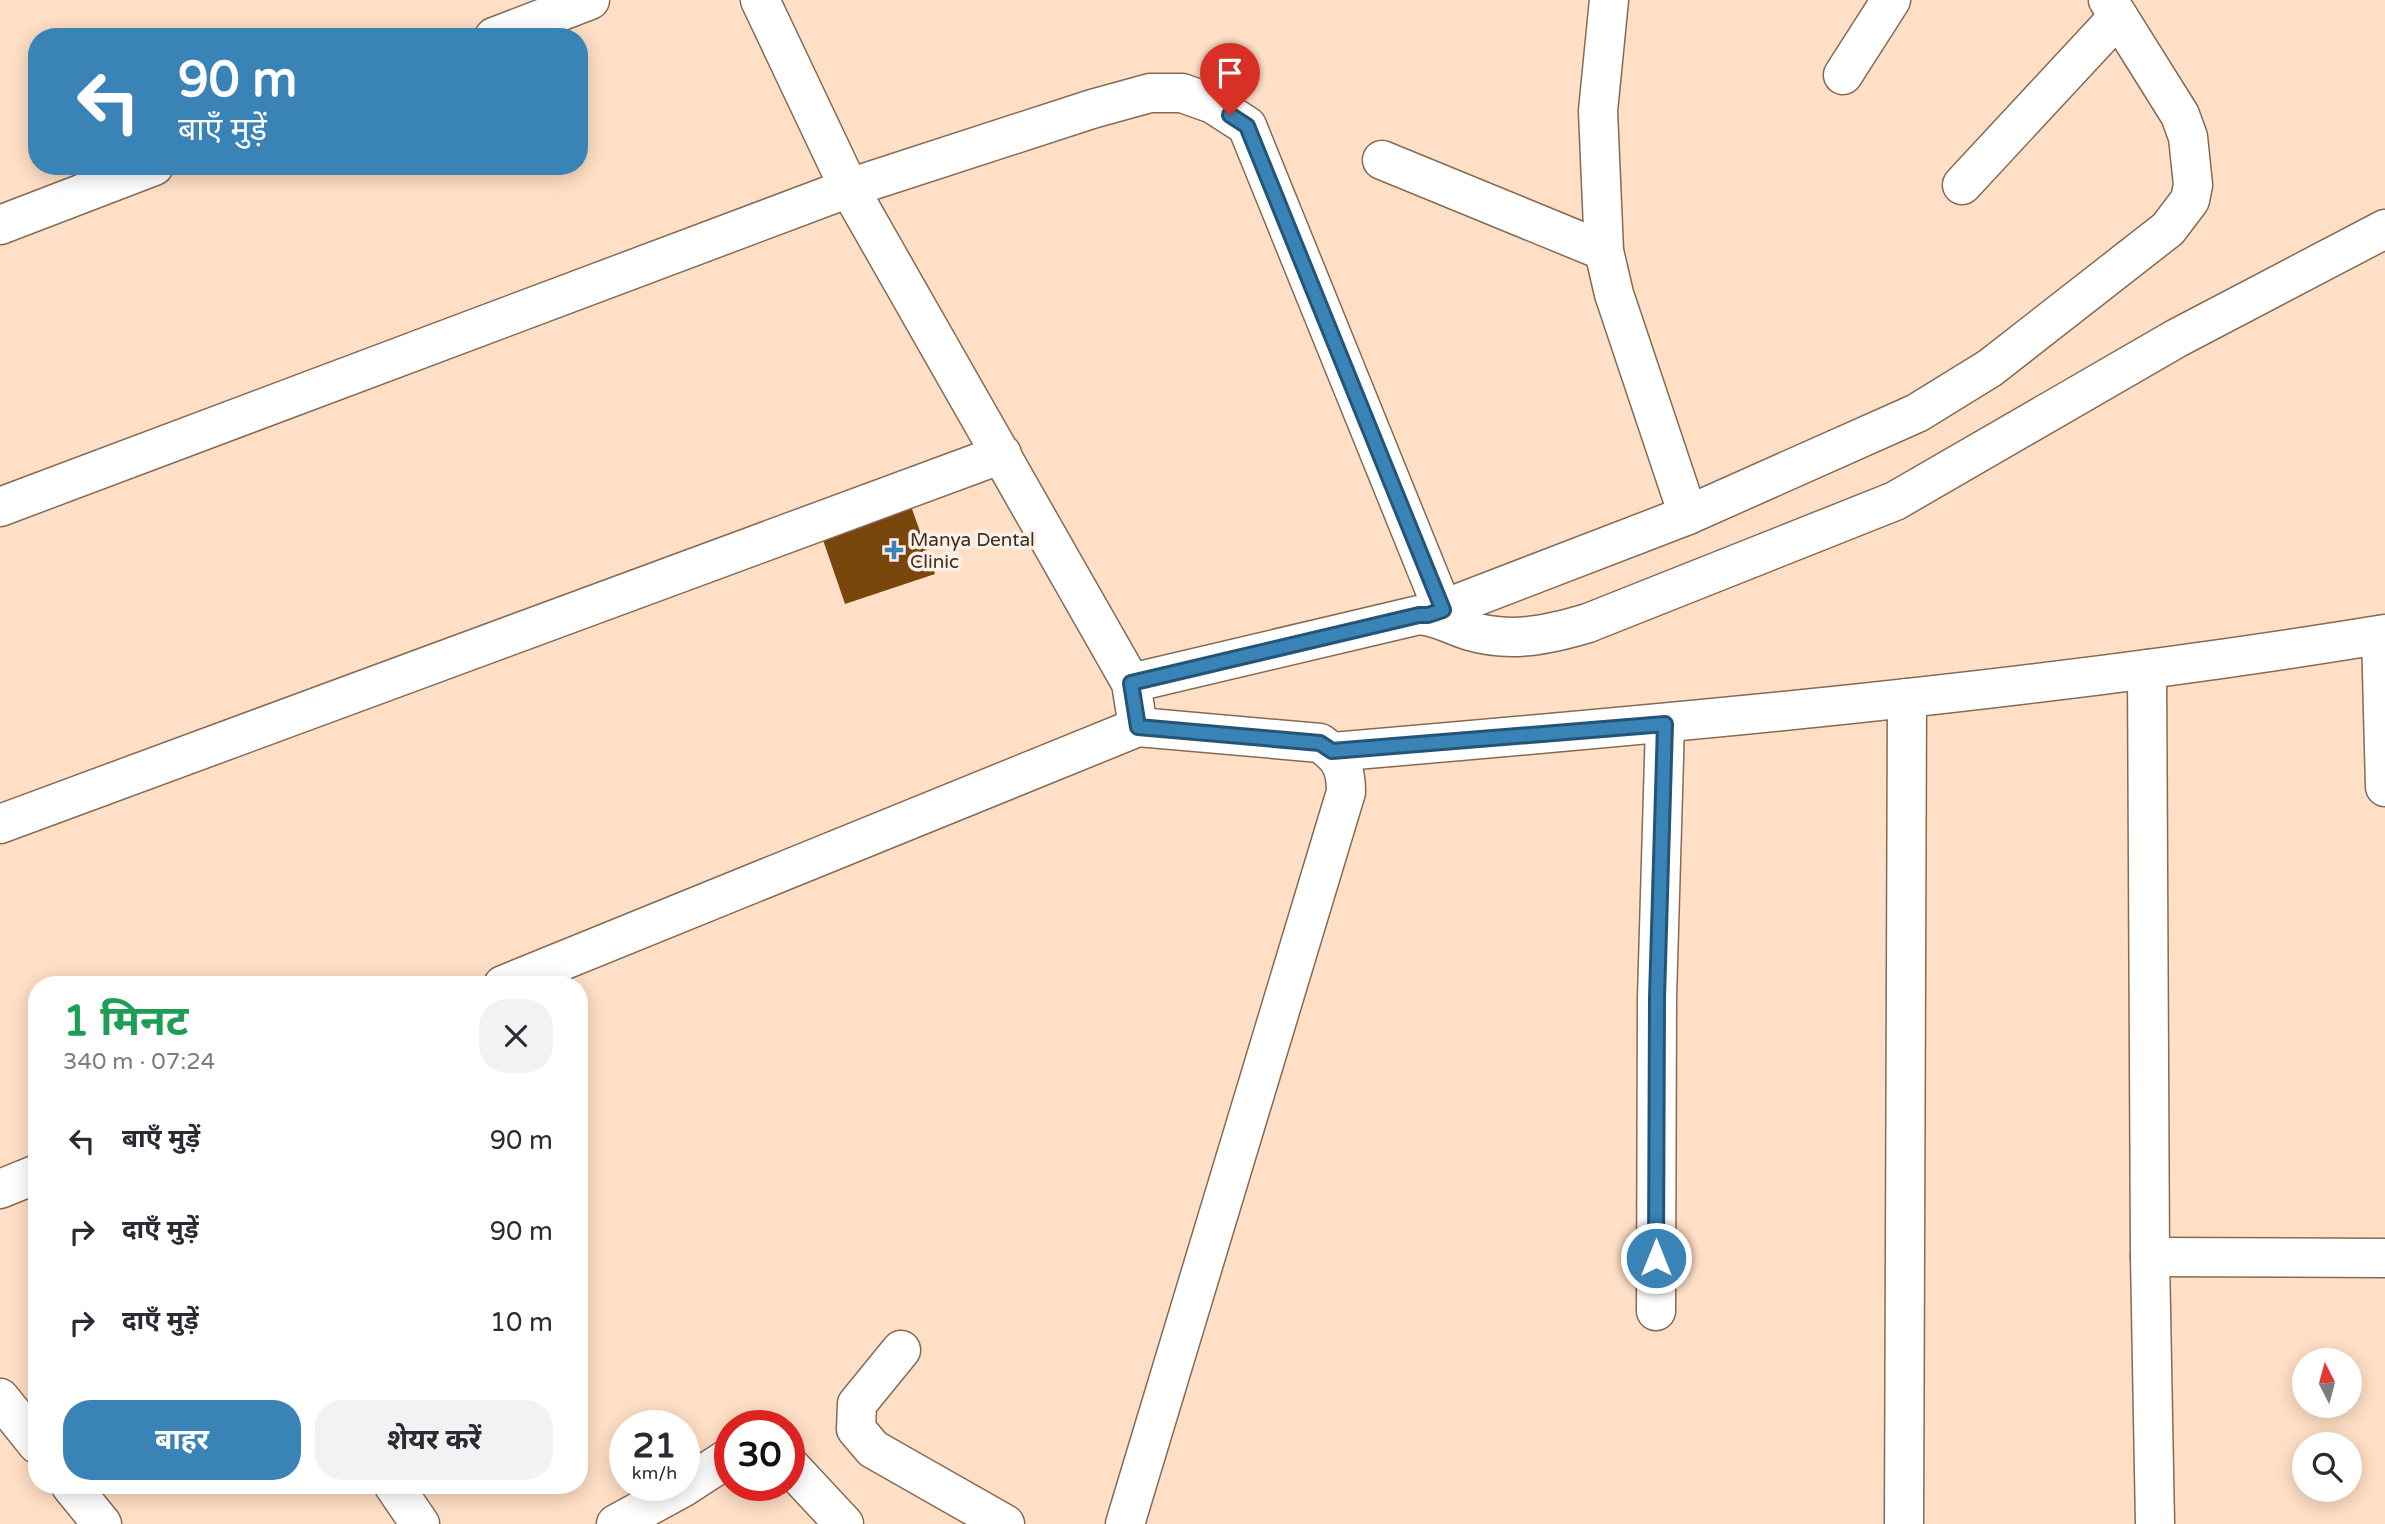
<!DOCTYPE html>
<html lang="hi">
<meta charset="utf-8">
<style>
:root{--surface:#fff;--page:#f2f2f3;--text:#2b2b33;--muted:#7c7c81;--accent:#3983b6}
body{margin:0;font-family:"Varela Round","Noto Sans Devanagari",sans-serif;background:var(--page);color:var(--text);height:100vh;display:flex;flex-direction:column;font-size:26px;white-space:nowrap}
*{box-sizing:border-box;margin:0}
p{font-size:23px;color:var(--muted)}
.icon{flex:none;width:38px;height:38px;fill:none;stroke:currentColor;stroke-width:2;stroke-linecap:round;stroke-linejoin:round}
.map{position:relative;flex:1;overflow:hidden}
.panel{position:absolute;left:28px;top:976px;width:560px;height:518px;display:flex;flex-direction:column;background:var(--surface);border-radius:28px;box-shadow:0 4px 18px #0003}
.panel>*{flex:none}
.guide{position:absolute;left:28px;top:28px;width:560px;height:147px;border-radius:28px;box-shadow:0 4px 18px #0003;background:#3983b6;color:#fff;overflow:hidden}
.needle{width:46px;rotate:354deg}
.buttons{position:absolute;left:2292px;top:1348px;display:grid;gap:14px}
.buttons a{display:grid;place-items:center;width:70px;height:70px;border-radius:50%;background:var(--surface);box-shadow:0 4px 18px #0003;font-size:35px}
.speed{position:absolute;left:609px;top:1410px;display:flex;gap:14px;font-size:35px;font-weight:700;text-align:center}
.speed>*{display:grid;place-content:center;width:91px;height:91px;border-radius:50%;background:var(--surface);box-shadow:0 4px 18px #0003;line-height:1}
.speed small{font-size:18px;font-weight:400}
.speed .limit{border:10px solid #d22;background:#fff;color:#111}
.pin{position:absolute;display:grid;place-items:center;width:60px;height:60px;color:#fff;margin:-72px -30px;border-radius:50% 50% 50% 0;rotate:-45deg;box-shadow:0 0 7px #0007}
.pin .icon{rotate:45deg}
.me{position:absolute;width:77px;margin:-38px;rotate:0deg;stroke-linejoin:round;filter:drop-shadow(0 0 5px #0008)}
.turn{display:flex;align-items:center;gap:24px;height:147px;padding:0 35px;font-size:32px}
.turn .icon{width:91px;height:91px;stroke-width:2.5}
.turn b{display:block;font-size:49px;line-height:60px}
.round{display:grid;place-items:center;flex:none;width:74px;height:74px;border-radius:28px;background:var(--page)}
.head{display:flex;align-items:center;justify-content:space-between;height:119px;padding:0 35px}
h1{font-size:42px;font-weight:700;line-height:52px;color:#1e9e55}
.action{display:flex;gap:14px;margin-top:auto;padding:14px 35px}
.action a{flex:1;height:80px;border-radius:28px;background:var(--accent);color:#fff;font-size:28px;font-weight:700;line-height:80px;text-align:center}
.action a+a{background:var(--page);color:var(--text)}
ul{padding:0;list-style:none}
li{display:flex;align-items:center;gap:21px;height:91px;padding:0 35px}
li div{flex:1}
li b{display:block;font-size:26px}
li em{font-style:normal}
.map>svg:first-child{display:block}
.building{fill:#79460e}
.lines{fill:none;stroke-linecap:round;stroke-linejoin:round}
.street-casing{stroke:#866a53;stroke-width:41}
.secondary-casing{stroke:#866a53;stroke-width:41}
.street{stroke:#fff;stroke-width:38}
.secondary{stroke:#fff;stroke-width:38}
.route-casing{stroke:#255576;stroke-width:18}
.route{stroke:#3983b6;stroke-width:12}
.poi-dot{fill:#3983b6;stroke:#fdf0e6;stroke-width:2.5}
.labels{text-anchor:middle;stroke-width:7;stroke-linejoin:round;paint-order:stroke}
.poi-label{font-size:19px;fill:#3c3025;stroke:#fdf0e6;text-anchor:start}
</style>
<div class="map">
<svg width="2385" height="1524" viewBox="0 0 2385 1524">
<rect width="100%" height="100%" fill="#ffdfc5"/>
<!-- building -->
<polygon class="building" points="911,506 935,574 845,604 822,537"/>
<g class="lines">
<!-- street casing -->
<g class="street-casing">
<g id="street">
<polyline points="1609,0 1598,111 1604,251 1614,294 1688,515"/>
<polyline points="494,37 590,0"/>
<polyline points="1843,75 1891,0"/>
<polyline points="1382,160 1604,251"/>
<polyline points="1962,185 2118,17"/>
<polyline points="0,225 154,166"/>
<polyline points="0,507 849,188 1092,109 1150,93 1182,93 1213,104 1247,126 1443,610"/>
<polyline points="1428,615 1688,515 1917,413 1990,368 2168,229 2190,200 2193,185 2188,137 2180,115 2108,0"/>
<polyline points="2381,635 2385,787"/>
<polyline points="2147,669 2150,1257 2155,1524"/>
<path d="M1131,683L1419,615C1437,616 1453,626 1470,631C1511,643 1548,635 1588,623L1895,501L2177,338L2385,229"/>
<path d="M1333,752C1684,722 2037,691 2385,634"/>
<polyline points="0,824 1002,454"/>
<polyline points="2150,1257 2385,1258"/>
<polyline points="1656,1311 1657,998 1665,724"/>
<polyline points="901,1350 857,1404 856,1429 873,1449 1005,1524"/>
<polyline points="0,1398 37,1444"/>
<polyline points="789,1465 844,1524"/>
<polyline points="71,1486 102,1524"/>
<polyline points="394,1486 420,1524"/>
<polyline points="616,1524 682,1488 730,1457"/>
<path d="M1125,1524L1346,792C1346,767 1340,757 1320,743L1138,727"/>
<polyline points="1904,1524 1907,698"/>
</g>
</g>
<!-- secondary casing -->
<g class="secondary-casing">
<g id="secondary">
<polyline points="503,985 1138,727 1131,683 849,188 760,0"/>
<polyline points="0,1189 37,1174"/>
</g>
</g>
<!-- street -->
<use href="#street" class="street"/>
<!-- secondary -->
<use href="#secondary" class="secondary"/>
</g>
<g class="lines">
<!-- route casing -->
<g class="route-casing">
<polyline id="route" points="1230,115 1247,126 1443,610 1428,615 1419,615 1131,683 1138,727 1320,743 1332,751 1665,724 1657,998 1656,1258"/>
</g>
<!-- route -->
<use href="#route" class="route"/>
</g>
<!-- markers -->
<path class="poi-dot" d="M890.5 539.5h7v7h7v7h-7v7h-7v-7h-7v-7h7z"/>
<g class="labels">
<!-- poi labels -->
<g class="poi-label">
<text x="910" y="546">Manya Dental<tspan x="910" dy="22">Clinic</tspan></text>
</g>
</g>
</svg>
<div class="buttons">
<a><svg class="needle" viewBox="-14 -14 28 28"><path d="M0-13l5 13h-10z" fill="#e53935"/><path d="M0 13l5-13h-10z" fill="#7c7c81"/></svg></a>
<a><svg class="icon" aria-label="search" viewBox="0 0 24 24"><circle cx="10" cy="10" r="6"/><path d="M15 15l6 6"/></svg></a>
</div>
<div class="speed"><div>21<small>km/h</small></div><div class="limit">30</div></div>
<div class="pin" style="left:1230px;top:115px;background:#d93025"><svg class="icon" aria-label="arrive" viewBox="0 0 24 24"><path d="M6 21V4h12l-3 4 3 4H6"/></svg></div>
<svg class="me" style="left:1656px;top:1258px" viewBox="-20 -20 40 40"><circle r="17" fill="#3983b6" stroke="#fff" stroke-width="3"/><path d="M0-11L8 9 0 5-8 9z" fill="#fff"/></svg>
<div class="guide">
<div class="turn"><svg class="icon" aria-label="left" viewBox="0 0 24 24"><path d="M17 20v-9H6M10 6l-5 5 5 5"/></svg><div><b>90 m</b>बाएँ मुड़ें</div></div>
</div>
<section class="panel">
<div class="head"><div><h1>1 मिनट</h1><p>340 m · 07:24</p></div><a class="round"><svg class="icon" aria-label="close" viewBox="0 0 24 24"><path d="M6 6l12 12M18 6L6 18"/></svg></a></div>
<ul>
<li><svg class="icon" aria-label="left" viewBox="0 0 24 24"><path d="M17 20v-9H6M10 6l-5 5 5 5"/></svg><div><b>बाएँ मुड़ें</b></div><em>90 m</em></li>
<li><svg class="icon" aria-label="right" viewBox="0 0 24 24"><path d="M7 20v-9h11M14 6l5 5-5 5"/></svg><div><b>दाएँ मुड़ें</b></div><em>90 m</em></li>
<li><svg class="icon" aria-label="right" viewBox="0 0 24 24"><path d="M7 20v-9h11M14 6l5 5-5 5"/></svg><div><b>दाएँ मुड़ें</b></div><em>10 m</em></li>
</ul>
<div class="action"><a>बाहर</a><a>शेयर करें</a></div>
</section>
</div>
